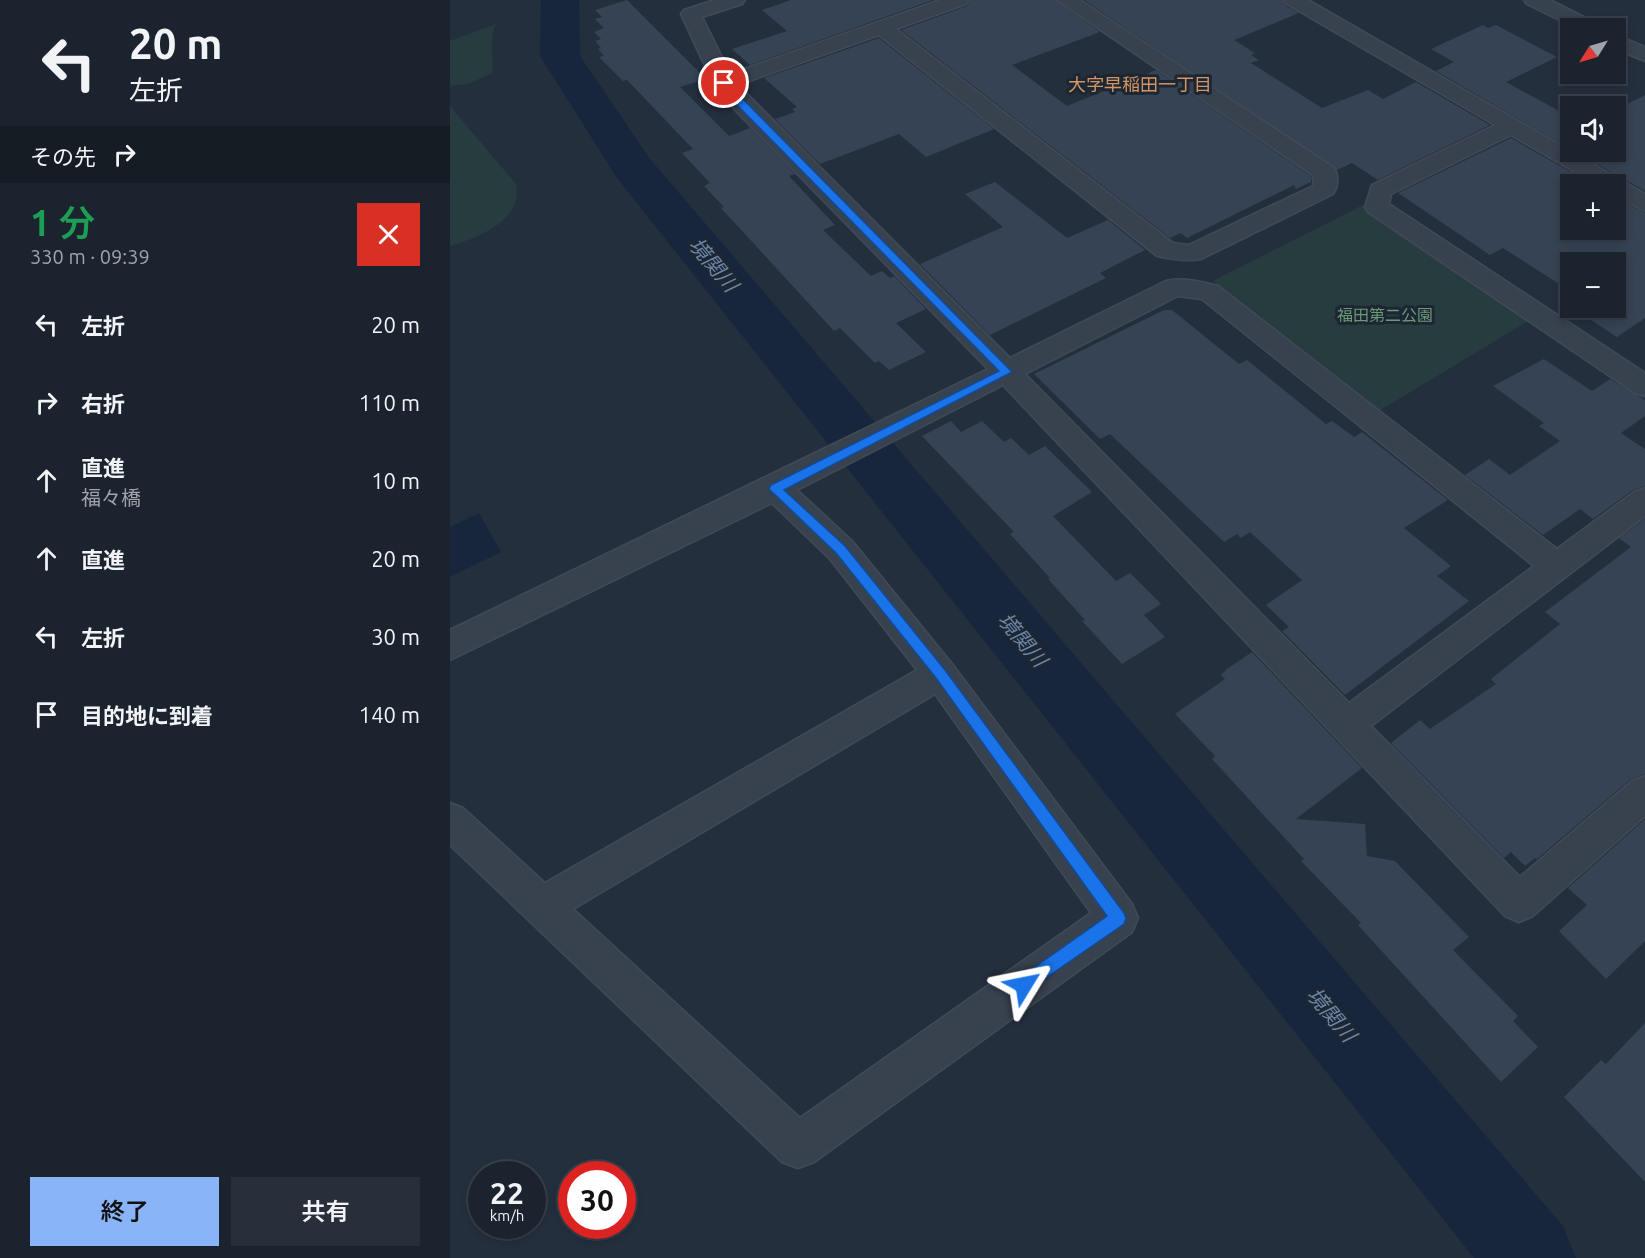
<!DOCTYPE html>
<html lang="ja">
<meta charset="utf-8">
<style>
:root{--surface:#1b232e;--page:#282f3a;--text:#f1f3f6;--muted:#a0a4aa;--line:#39404a;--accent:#8ab4f8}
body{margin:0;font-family:Ubuntu,"Noto Sans JP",sans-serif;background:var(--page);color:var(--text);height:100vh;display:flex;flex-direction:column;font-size:22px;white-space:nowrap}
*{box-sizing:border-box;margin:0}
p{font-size:20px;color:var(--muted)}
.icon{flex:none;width:33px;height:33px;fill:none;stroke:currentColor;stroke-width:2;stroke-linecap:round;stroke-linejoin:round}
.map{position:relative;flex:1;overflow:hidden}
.details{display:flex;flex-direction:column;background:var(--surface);width:450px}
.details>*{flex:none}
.banner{background:#1b232e;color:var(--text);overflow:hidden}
.needle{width:39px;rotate:233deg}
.fabs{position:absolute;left:1110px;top:18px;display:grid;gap:12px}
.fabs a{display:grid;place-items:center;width:66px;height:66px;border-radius:0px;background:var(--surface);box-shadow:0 3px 9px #0003,0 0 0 2px var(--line);font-size:30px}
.speed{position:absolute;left:18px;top:1161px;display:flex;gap:12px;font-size:30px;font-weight:700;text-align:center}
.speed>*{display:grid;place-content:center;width:78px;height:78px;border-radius:50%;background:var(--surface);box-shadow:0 3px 9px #0003,0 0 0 2px var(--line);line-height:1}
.speed small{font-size:15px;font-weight:400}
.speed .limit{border:9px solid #d22;background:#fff;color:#111}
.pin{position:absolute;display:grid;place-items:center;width:51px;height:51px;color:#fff;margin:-26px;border:3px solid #fff;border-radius:50%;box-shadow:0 2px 6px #0007}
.me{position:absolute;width:66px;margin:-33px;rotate:55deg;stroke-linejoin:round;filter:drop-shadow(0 0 4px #0008)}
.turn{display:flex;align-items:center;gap:21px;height:126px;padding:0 30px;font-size:27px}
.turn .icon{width:78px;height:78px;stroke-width:2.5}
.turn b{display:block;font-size:42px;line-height:51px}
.then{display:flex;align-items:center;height:57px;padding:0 30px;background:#0003;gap:12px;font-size:22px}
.round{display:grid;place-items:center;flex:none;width:63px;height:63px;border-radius:0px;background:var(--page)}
.overview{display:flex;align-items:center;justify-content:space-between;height:102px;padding:0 30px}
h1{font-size:36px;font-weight:600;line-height:45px;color:#1e9e55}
.action{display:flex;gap:12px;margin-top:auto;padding:12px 30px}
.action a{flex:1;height:69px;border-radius:0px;background:var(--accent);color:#111;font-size:24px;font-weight:600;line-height:69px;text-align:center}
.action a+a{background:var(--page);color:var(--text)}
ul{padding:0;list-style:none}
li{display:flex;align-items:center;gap:18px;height:78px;padding:0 30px}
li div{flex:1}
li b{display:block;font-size:22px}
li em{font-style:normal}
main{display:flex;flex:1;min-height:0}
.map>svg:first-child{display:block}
.green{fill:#263c3f}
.water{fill:#17263c}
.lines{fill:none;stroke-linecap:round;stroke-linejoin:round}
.river{fill:#17263c;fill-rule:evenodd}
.building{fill:#364354}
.minor-casing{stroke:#414a57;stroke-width:3}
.minor{fill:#38414e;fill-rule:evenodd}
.route{fill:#1a73e8;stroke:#114b97;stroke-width:1.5}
.labels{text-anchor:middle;stroke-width:6;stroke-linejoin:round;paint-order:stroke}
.far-park-label{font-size:16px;fill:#6b9a76;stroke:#1d2633}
.far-neighbourhood-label{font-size:18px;fill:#d59563;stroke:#1d2633}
.water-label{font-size:21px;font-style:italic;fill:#6d86a8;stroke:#1d2633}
</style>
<main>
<section class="details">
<div class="banner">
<div class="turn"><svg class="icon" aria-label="left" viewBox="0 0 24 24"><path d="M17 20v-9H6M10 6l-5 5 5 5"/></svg><div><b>20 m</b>左折</div></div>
<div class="then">その先<svg class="icon" aria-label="right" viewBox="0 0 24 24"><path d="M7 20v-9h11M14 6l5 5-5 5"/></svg></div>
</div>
<div class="overview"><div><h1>1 分</h1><p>330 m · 09:39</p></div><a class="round" style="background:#d93025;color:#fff"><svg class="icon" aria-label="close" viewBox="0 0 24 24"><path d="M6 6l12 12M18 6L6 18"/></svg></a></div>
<ul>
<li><svg class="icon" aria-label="left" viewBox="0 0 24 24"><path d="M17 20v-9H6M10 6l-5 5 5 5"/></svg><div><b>左折</b></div><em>20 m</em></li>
<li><svg class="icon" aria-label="right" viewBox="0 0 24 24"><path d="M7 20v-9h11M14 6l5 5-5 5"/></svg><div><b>右折</b></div><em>110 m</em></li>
<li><svg class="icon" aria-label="ahead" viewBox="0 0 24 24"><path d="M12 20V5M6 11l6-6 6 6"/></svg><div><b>直進</b><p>福々橋</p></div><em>10 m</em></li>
<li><svg class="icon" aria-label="ahead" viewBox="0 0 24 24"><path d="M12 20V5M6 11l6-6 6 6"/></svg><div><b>直進</b></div><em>20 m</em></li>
<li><svg class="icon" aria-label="left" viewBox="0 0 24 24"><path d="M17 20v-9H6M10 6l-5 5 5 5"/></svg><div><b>左折</b></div><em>30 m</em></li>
<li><svg class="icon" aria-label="arrive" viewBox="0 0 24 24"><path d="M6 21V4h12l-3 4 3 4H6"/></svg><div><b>目的地に到着</b></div><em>140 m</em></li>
</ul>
<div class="action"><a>終了</a><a>共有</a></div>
</section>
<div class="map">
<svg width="1195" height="1258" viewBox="0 0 1195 1258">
<rect width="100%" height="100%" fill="#242f3e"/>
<!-- green -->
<g class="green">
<path d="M46,24C38,41 45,56 42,73L18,84L0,86V41Z"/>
<path d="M0,106L66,184C73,221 29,237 0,246Z"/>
<polygon points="913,205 1083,318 929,411 763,281"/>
</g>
<!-- water -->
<polygon class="water" points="29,513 51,552 0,577 0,527"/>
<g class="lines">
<!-- river -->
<polygon class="river" points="91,0 129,0 130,56 200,159 1113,1226 1126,1258 1024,1258 167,178 90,56"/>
</g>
<!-- building -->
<g class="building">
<polygon points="177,0 256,79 230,87 279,136 300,128 345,174 339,176 385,225 373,230 421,276 432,271 440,278 444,276 476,309 446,323 476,352 439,370 429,361 425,363 390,328 384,331 271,208 274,207 254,186 260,183 232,153 243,149 177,80 173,81 149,57 154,56 148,49 151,48 145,41 151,39 144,32 154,28 145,19 152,17 145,10"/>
<polygon points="341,0 483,0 300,65 282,49 337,31 312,10"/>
<polygon points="521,0 605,0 650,32 562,65 617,106 706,70 862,177 861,182 846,189 844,185 737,238 731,233 720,238 451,30 517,6"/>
<polygon points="634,0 832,0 836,6 849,13 784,40 805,53 801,55 809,60 801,63 872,108 918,90 933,99 966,82 1040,125 928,180 902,163 887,170"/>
<polygon points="1033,25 1038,28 1046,25 1107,57 1056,82 1120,117 1120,149 986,71 1004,62 981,49"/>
<polygon points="429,38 544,129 476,157 449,134 370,164 325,119 345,112 342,109 347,107 314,78"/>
<polygon points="1195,95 1195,191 1126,152 1166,152 1166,110"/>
<polygon points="1061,138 1142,184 1120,184 1120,230 1166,230 1166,198 1195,213 1195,318 1167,337 1141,320 1151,314 1147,310 1149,309 1147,308 1166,308 1166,262 1120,262 1120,291 1053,248 1040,255 948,193"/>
<polygon points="545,182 617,238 658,220 695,250 650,273 656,278 540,335 470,264 553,227 515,194"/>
<polygon points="714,310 722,310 789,364 797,360 876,424 882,421 904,437 912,432 998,500 954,528 1001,566 987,576 1019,601 895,695 832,631 839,627 816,605 852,580 800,532 791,538 787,534 774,542 660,434 650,439 584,374"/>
<polygon points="1094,359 1142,391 1160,379 1195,400 1195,416 1171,433 1195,449 1195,486 1183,490 1143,519 1130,509 1093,535 1015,475 1039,459 1060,475 1110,441 1089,426 1094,423 1043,386"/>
<polygon points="501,421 511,432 532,421 554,442 561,438 579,455 595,446 642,492 603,516 666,581 680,573 711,604 694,615 715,637 672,664 632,621 635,620 598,579 600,578 560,534 564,532 472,436"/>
<polygon points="1195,519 1195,774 1181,779 1087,859 1085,858 1075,866 1061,852 1054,858 941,743 970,720 980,729 1046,684 1041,679 1110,624 1095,612 1181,547 1169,538"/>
<polygon points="802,652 912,768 846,819 915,824 917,856 945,861 1019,937 1003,950 1068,1016 1063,1021 1088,1047 1051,1082 908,925 911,923 851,861 854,859 762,759 765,756 725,714 775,679 771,675 777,669"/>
<polygon points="1195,819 1195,941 1156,979 1109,931 1137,905 1118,888"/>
<polygon points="1195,1023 1195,1182 1114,1097 1151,1060 1156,1064"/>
</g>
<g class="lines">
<!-- minor casing -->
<g class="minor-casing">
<g id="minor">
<path d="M265,0H295L292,4L252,17L280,74L490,0H519L516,4L446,29L723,243L739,245L863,186L864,176L607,0H630L884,168C889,176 888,187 883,194L751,259C737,262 721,259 707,256L429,35L288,85L560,358L716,281C732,277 752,282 768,286L1107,549L1184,492L1195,488V516L921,726L1070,877L1182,781L1195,776V816L1083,916L1069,922L1055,916L553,385L347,490L402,541L502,664L682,904L688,918L682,932L364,1162L348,1168L332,1162L0,845V803L13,808L95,883L467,670L380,559L322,503L0,660V630L538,369L284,109L263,83L231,14L234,10ZM728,296L752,299L1084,566L899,703L575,374ZM485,694L641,913L350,1118L123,909Z"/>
<polygon points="834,0 858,0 1195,194 1195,211 1166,196 1166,184 1146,184 1061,135 941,194 939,204 1195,373 1195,396 1185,393 918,212 915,207 922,185 1045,125 837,4"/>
<polygon points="1074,0 1100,0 1148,24 1151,28 1126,28 1077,4"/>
<polygon points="1166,35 1195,47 1195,61 1166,49"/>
</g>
</g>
<!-- minor -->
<use href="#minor" class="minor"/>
</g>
<!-- route -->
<polygon class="route" points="274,80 562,372 334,490 395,546 495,670 674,913 676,918 674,924 574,993 568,991 566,985 568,979 657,916 486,678 386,553 319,489 321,485 549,371 288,106 270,83"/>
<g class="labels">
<!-- far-park labels -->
<g class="far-park-label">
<text x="935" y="321">福田第二公園</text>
</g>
<!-- far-neighbourhood labels -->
<g class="far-neighbourhood-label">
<text x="690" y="91">大字早稲田一丁目</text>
</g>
<!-- water labels -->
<g class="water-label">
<text transform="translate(263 265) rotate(50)" y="7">境関川</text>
<text transform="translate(572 640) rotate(50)" y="7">境関川</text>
<text transform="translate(881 1015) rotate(50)" y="7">境関川</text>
</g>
</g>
</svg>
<div class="fabs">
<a><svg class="needle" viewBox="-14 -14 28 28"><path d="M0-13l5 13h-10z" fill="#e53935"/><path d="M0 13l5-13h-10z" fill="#a0a4aa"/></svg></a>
<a><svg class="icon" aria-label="sound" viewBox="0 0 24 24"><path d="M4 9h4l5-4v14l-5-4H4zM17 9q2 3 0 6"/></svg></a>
<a>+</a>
<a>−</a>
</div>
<div class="speed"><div>22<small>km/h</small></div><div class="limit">30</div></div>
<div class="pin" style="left:274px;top:83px;background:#d93025"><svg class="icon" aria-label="arrive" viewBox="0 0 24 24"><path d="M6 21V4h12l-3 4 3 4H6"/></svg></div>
<svg class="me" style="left:574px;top:985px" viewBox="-20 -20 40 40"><path d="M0-17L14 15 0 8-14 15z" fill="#1a73e8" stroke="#fff" stroke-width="4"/></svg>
</div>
</main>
